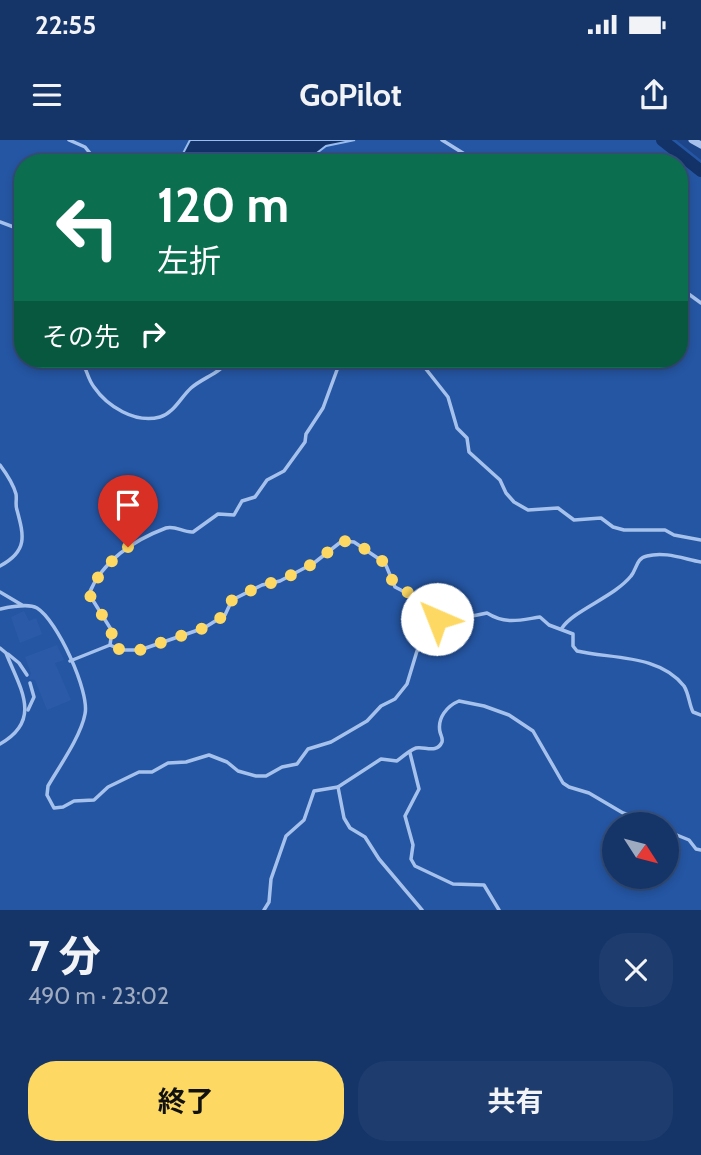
<!DOCTYPE html>
<html lang="ja">
<meta charset="utf-8">
<style>
:root{--surface:#153468;--page:#1e3c6e;--text:#f1f3f6;--muted:#9daac0;--line:#344f7c;--accent:#fdd963}
body{margin:0;font-family:Cabin,"Noto Sans JP",sans-serif;background:var(--page);color:var(--text);height:100vh;display:flex;flex-direction:column;font-size:26px;white-space:nowrap}
*{box-sizing:border-box;margin:0}
p{font-size:23px;color:var(--muted)}
.icon{flex:none;width:38px;height:38px;fill:none;stroke:currentColor;stroke-width:2;stroke-linecap:round;stroke-linejoin:round}
.map{position:relative;height:770px;overflow:hidden}
.drawer{display:flex;flex-direction:column;background:var(--surface);flex:1}
.drawer>*{flex:none}
.hud{position:absolute;left:14px;top:14px;width:674px;height:214px;border-radius:28px;box-shadow:0 4px 10px #0003,0 0 0 2px var(--line);background:#0b6e4f;color:#fff;overflow:hidden}
.needle{width:46px;rotate:126deg}
.controls{position:absolute;left:602px;top:672px;display:grid;gap:14px}
.controls a{display:grid;place-items:center;width:77px;height:77px;border-radius:50%;background:var(--surface);box-shadow:0 4px 10px #0003,0 0 0 2px var(--line);font-size:35px}
.pin{position:absolute;display:grid;place-items:center;width:60px;height:60px;color:#fff;margin:-72px -30px;border-radius:50% 50% 50% 0;rotate:-45deg;box-shadow:0 0 7px #0007}
.pin .icon{rotate:45deg}
.me{position:absolute;width:77px;margin:-38px;rotate:316deg;stroke-linejoin:round;filter:drop-shadow(0 0 5px #0008)}
.turn{display:flex;align-items:center;gap:24px;height:147px;padding:0 28px;font-size:32px}
.turn .icon{width:91px;height:91px;stroke-width:2.5}
.turn b{display:block;font-size:49px;line-height:60px}
.then{display:flex;align-items:center;height:66px;padding:0 28px;background:#0003;gap:14px;font-size:26px}
.round{display:grid;place-items:center;flex:none;width:74px;height:74px;border-radius:28px;background:var(--page)}
.headline{display:flex;align-items:center;justify-content:space-between;height:119px;padding:0 28px}
h1{font-size:42px;font-weight:700;line-height:52px}
.primary-button{display:flex;gap:14px;margin-top:auto;padding:14px 28px}
.primary-button a{flex:1;height:80px;border-radius:28px;background:var(--accent);color:#111;font-size:28px;font-weight:700;line-height:80px;text-align:center}
.primary-button a+a{background:var(--page);color:var(--text)}
.status{display:flex;justify-content:space-between;align-items:center;height:49px;padding:0 35px;background:var(--surface);direction:ltr}
.status svg{height:19px;fill:currentColor}
header{display:flex;justify-content:space-between;align-items:center;height:91px;padding:0 28px;background:var(--surface);font-size:32px;font-weight:700}
.map>svg:first-child{display:block}
.green{fill:#2556a3;fill-rule:evenodd}
.water{fill:#123268;stroke:#99bcee;stroke-width:2}
.lines{fill:none;stroke-linecap:round;stroke-linejoin:round}
.river{stroke:#123268;stroke-width:12}
.building{fill:#2b5ba8}
.service{stroke:#a6c2ec;stroke-width:3.5}
.minor{stroke:#a6c2ec;stroke-width:7}
.route{stroke:#fdd963;stroke-width:12;stroke-dasharray:0 21.6}
</style>
<div class="status"><b>22:55</b><svg viewBox="0 0 49 12"><path d="M0 12V9h3v3zM5 12V6h3v6zM10 12V3h3v9zM15 12V0h3v12zM26 1h20v11H26zM47 4h2v5h-2z"/></svg></div>
<header><svg class="icon" aria-label="menu" viewBox="0 0 24 24"><path d="M4 6h16M4 12h16M4 18h16"/></svg>GoPilot<svg class="icon" aria-label="share" viewBox="0 0 24 24"><path d="M12 15V3M7 8l5-5 5 5M5 13v7h14v-7"/></svg></header>
<div class="map">
<svg width="701" height="770" viewBox="0 0 701 770">
<rect width="100%" height="100%" fill="#1c458a"/>
<!-- green -->
<path class="green" d="M0,0H676L701,20V770H0ZM23,23H679V219H23ZM614,684H667V737H614Z"/>
<!-- water -->
<polygon class="water" points="190,0 355,0 326,6 304,23 178,23"/>
<g class="lines">
<!-- river -->
<polyline class="river" points="662,0 701,31"/>
</g>
<!-- building -->
<g class="building">
<polygon points="24,471 29,481 36,478 42,494 20,503 11,477"/>
<polygon points="57,505 64,520 55,523 71,560 47,570 35,540 29,539 31,533 25,517"/>
</g>
<g class="lines">
<!-- service -->
<g class="service">
<polyline points="69,0 85,7 98,23"/>
<polyline points="442,0 479,23"/>
<polyline points="0,82 19,89 23,98"/>
<polyline points="679,147 701,163"/>
<path d="M80,219C87,228 87,238 94,247C107,266 135,284 160,277C174,273 181,257 191,248C202,238 223,232 229,219"/>
<polyline points="418,219 448,257 457,288 467,298 469,312 500,340 506,353 514,362 528,370 558,368 574,380 601,378 613,387 624,390 665,390 674,395 701,400"/>
<polyline points="218,229 219,219"/>
<path d="M0,325C6,333 13,343 16,354C17,359 15,365 17,370C24,396 28,411 0,426"/>
<polyline points="0,452 22,465"/>
<path d="M0,469C10,467 28,463 37,468C57,480 90,552 85,574C81,596 59,627 48,646L47,655L54,668L63,667L74,661L94,660L108,647L139,632H152L168,623L186,622L209,615L227,622L238,631L256,636H266L282,627L297,624L308,609L331,602L367,581L381,566L395,559L407,544L417,511L426,506L439,504L437,479L426,463L395,447L385,423L354,402L342,401L314,423L280,441L262,445L232,460L225,475L204,488L140,510H121L110,505L70,521"/>
<path d="M437,479L453,480L487,473C506,485 520,480 540,477L549,485L573,494V506L577,511C611,519 659,514 684,546C689,554 689,564 693,572L701,575"/>
<path d="M562,488C574,470 614,457 631,436C637,429 636,418 647,416C665,411 684,419 701,422"/>
<path d="M110,505L112,491L89,454C102,421 134,400 166,388C175,385 184,393 193,392L218,374L234,375L242,361L255,357L267,340L284,331L305,302L306,294L323,268L341,219"/>
<path d="M0,508L6,513C20,548 43,580 0,604"/>
<polyline points="8,514 19,523 27,535"/>
<polyline points="28,570 34,557 30,543"/>
<polyline points="410,613 419,649 405,676 413,705 411,719 415,726 453,744 484,745 499,770"/>
<polyline points="338,647 344,678 350,688 365,697 379,719 422,770"/>
<polyline points="667,691 689,700 696,709 701,710"/>
<path d="M264,770L269,762L271,739L286,696L304,680L314,651L338,647L381,619L397,621C402,617 410,610 416,608C424,606 437,614 442,602C443,598 441,596 440,592C437,578 447,566 459,561L484,566L509,575L533,591L563,643L569,647L589,653L623,673L657,684"/>
</g>
<!-- minor -->
<polyline class="minor" points="692,0 701,5"/>
</g>
<g class="lines">
<!-- route -->
<polyline class="route" points="128,407 102,430 89,454 112,491 110,505 121,510 140,510 204,488 225,475 232,460 262,445 280,441 314,423 342,401 355,402 385,423 395,447 419,457 437,479"/>
</g>
</svg>
<div class="controls">
<a><svg class="needle" viewBox="-14 -14 28 28"><path d="M0-13l5 13h-10z" fill="#e53935"/><path d="M0 13l5-13h-10z" fill="#9daac0"/></svg></a>
</div>
<div class="pin" style="left:128px;top:407px;background:#d93025"><svg class="icon" aria-label="arrive" viewBox="0 0 24 24"><path d="M6 21V4h12l-3 4 3 4H6"/></svg></div>
<svg class="me" style="left:437px;top:479px" viewBox="-20 -20 40 40"><circle r="19" fill="#fff"/><path d="M0-13L10 11 0 6-10 11z" fill="#fdd963"/></svg>
<div class="hud">
<div class="turn"><svg class="icon" aria-label="left" viewBox="0 0 24 24"><path d="M17 20v-9H6M10 6l-5 5 5 5"/></svg><div><b>120 m</b>左折</div></div>
<div class="then">その先<svg class="icon" aria-label="right" viewBox="0 0 24 24"><path d="M7 20v-9h11M14 6l5 5-5 5"/></svg></div>
</div>
</div>
<section class="drawer">
<div class="headline"><div><h1>7 分</h1><p>490 m · 23:02</p></div><a class="round"><svg class="icon" aria-label="close" viewBox="0 0 24 24"><path d="M6 6l12 12M18 6L6 18"/></svg></a></div>
<div class="primary-button"><a>終了</a><a>共有</a></div>
</section>
